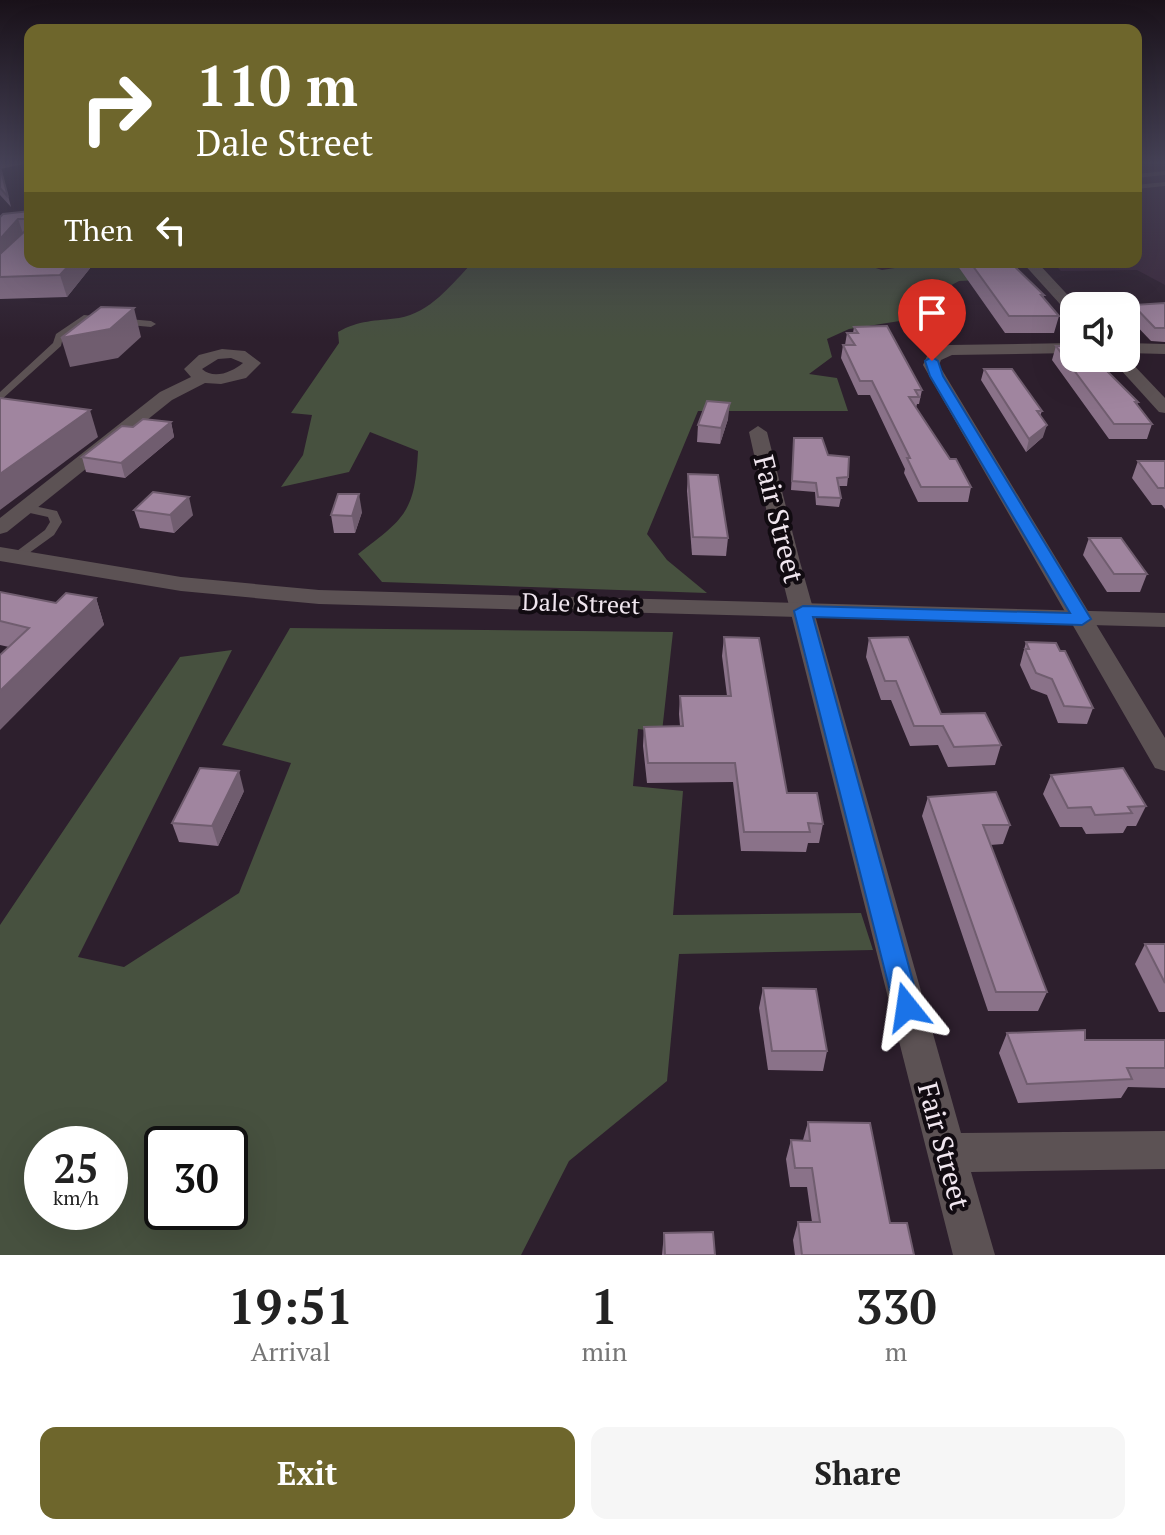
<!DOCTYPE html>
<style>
:root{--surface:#fff;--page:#f6f6f6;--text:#222;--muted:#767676;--accent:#6e662c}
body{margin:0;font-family:"PT Serif",serif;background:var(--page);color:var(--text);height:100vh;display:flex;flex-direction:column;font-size:30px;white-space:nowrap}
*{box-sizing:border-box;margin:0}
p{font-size:26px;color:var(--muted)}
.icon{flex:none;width:44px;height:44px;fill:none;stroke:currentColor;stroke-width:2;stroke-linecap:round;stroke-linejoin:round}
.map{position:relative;height:1255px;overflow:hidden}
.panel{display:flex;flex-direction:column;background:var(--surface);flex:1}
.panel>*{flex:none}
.guide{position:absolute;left:24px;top:24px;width:1118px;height:244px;border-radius:16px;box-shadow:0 8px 32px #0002;background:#6e662c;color:#fff;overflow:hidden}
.fabs{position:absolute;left:1060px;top:292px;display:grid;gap:16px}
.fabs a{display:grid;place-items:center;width:80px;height:80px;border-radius:16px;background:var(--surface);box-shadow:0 8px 32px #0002;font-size:40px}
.speed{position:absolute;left:24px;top:1126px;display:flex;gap:16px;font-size:40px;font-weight:700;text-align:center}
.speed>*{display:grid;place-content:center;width:104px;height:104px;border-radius:50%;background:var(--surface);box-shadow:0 8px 32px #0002;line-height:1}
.speed small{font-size:20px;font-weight:400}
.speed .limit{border:4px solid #111;border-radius:12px;background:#fff;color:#111}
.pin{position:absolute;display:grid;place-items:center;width:68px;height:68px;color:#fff;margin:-82px -34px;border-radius:50% 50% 50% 0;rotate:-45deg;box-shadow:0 0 8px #0007}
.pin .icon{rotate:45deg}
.me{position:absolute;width:88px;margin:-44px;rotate:345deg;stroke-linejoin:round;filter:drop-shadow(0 0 6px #0008)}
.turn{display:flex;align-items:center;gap:28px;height:168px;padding:0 40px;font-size:36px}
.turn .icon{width:104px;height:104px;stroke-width:2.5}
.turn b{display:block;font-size:56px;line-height:68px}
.then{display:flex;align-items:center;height:76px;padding:0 40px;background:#0003;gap:16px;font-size:30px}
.eta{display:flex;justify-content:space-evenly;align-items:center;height:136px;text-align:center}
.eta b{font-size:48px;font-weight:700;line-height:56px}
.button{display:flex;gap:16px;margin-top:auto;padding:16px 40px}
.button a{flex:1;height:92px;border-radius:16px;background:var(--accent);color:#fff;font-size:32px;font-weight:700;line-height:92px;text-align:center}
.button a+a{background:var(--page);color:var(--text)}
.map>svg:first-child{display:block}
.built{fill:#3b283b}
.green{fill:#47513f;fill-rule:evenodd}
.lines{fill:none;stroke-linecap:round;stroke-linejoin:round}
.service{fill:#5c5254;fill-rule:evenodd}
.minor{fill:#5c5254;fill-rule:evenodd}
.tertiary{fill:#5c5254;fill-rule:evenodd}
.secondary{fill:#7b6b6f;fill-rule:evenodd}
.wall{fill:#8a7289}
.shaded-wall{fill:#705d6f}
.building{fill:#a0859f;stroke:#705d6f;stroke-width:2}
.route{fill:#1a73e8;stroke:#114b97;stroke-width:2}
.labels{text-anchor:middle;stroke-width:8;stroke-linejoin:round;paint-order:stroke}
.street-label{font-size:24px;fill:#f0e6ef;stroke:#110b11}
.near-street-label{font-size:28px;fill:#f0e6ef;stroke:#110b11}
</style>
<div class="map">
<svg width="1165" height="1255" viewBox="0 0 1165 1255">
<rect width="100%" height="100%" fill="#2d1f2d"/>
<!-- built -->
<polygon class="built" points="1136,163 1165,163 1165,285 1137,270 1061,271 1052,262 1136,262"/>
<!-- green -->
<g class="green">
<path d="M473,262H857L882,270L933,262L1026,278L959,281L948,287L963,311L849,329L827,339L832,357L809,374L837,378L848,411H698L647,534L667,560L707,593L382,582L358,554C405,518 415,512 418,451L370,432L349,472L281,487L303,455L312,415L291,413L339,343L338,332C359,320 375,321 399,318C430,313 452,284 473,262Z"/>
<path d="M290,628L673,632L662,732L638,729L633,786L683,791L673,915L861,913L873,950L679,954L667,1081L569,1161L521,1255H0V925L180,657L232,650L78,957L124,967L239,893L291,763L222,745ZM42,1144H110V1212H42ZM162,1144H230V1212H162Z"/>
</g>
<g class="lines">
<!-- service -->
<g class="service">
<polygon points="1165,171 1165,175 1136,178 1136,174"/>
<polygon points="1165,182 1165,186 1136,189 1136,185"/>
<polygon points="84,315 151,321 156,324 151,327 86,321 63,337 61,346 0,401 0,392 53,343 56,334"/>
<polygon points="25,504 57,511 62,522 54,535 18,561 13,560 12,557 13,554 45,530 50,522 48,517 21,511 19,508 21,505"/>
</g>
<!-- minor -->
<g class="minor">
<polygon points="1022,262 1037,262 1078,306 1074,306 1074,316 1069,314"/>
<polygon points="1074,343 1074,353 952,355 941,360 939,365 1165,738 1165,771 1155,768 923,365 928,354 949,345"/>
<polygon points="1126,343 1165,344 1165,354 1126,353"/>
<path d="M222,349L245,351L261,363L246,378L221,384L205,383L172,400L7,532L0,534V518L160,392L191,377L184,369L199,355ZM231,358L243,363C232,372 214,380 202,369L218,359Z"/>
<polygon points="1126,357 1165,398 1165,413 1159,412 1110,358"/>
<polygon points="758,426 767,432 800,562 961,1133 1165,1131 1165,1169 971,1172 995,1255 953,1255 778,562 749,432"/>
</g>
<!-- tertiary -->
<polygon class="tertiary" points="0,547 181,577 319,590 1165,613 1165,627 319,604 181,591 0,561"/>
<!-- secondary -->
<polygon class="secondary" points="0,163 28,163 0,169"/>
</g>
<!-- wall -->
<g class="wall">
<polygon points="0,166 2,172 11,207 0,195"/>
<polygon points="30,211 95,262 67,297 0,299 0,217"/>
<polygon points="955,262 1010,262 1044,295 1043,298 1059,316 1054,333 1005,333"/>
<polygon points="1165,303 1165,342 1151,341 1129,318 1133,305"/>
<polygon points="854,327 922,390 919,404 917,404 916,408 950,459 971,487 968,502 918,502 904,473 905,469 870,395 858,395 841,358 843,345 845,345 847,333 853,333"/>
<polygon points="1056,346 1138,402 1137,405 1152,424 1147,439 1109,439 1052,360"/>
<polygon points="984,369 1042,411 1040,416 1043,437 1026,452 981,380"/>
<polygon points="728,419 720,444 697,442 698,425"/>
<polygon points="171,422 174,437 125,478 86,472 82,457 133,427"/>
<polygon points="794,438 828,455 848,477 847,486 839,486 841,498 839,507 816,505 815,492 791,490"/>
<polygon points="1138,461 1165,461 1165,509 1162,505 1152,505 1132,478"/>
<polygon points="688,474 728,538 726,556 692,555 687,491"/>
<polygon points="134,510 193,515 174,533 140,528"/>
<polygon points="362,512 355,533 334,533 331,515"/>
<polygon points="1089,538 1147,574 1140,592 1107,592 1083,555"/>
<polygon points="0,592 56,603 96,598 104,625 9,647 0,645"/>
<polygon points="724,637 787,793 823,824 819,843 808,843 806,852 741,851 733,782 647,783 643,746 644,727 680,726 679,714 680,696 727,696 722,656"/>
<polygon points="869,638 941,714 1001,745 995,765 948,767 938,745 910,746 891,700 881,700 866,657"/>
<polygon points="1026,642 1060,651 1093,708 1087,724 1058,723 1047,695 1031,689 1020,665"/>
<polygon points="1051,775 1146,806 1136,826 1127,826 1123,833 1086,834 1082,827 1060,827 1043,794"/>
<polygon points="244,791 218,846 179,842 172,823"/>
<polygon points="928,797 1010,825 1003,844 990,845 1047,992 1038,1011 988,1011 922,816"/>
<polygon points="1145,944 1165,944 1165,1012 1159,1012 1135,964"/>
<polygon points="763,988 827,1051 823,1071 768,1070 759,1008"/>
<polygon points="1007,1033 1085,1040 1165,1040 1165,1088 1128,1087 1121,1098 1018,1103 999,1053"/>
<polygon points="808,1122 890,1223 914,1255 795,1255 793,1240 798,1222 812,1222 807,1187 790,1187 786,1159 791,1140 803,1140"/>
<polygon points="664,1233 715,1255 662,1255"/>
</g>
<!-- shaded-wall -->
<g class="shaded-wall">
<polygon points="18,219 25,239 0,268 0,239"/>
<polygon points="72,262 95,262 67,297 60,275"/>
<polygon points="134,308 141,337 118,358 70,367 61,338"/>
<polygon points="730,403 728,419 720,444 721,428"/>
<polygon points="90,410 98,437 0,510 0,474"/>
<polygon points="171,422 174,437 125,478 121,463"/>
<polygon points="1047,425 1043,437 1026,452 1029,439"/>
<polygon points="359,494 362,512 355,533 352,516"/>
<polygon points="189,497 193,515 174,533 170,515"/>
<polygon points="96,598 104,625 0,730 0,691"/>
<polygon points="239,771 244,791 218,846 212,826"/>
</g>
<!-- building -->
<g class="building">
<polygon points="0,167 8,197 0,188"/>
<polygon points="30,211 30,262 72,262 60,275 0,277 0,254 26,230 26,219 18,219 0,239 0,217 3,214"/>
<polygon points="970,262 1010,262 1044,295 1041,295 1059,316 1009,316"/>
<polygon points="1165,303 1165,328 1155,328 1133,305"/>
<polygon points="101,307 134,308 110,329 61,338"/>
<polygon points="887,326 922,390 915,390 919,397 909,397 950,459 956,459 971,487 921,487 907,458 910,458 872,381 860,381 843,345 855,345 847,333 858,333 854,327"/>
<polygon points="1056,346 1074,346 1074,358 1094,358 1138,402 1135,402 1152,424 1114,424"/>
<polygon points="984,369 1012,369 1042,411 1037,411 1047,425 1029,439"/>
<polygon points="0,398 90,410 0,474"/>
<polygon points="707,401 730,403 721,428 698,425"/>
<polygon points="143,419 171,422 121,463 82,457 122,426 133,427"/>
<polygon points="794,438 822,438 828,455 849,457 848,477 837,478 841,498 818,497 816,483 792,481"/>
<polygon points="1138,461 1165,461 1165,488 1158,488"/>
<polygon points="688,474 718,475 728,538 693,537"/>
<polygon points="153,492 189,497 170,515 134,510"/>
<polygon points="338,494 359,494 352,516 331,515"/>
<polygon points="1089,538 1121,538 1147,574 1114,574"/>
<polygon points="0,592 56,603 66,593 96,598 0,691 0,655 29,628 0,621"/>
<polygon points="724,637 759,638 787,793 817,793 823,824 808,823 810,832 744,832 735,763 648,763 644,727 683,726 680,696 731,696"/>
<polygon points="908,637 941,714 985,713 1001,745 954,747 943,726 914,726 896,681 885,681 869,638"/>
<polygon points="1026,642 1056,643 1060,651 1065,651 1093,708 1064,706 1052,679 1036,673 1025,649 1029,649"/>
<polygon points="200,768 239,771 212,826 172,823"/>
<polygon points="1123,768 1146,806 1128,807 1132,813 1095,815 1091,807 1068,808 1051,775"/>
<polygon points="996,792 1010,825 983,825 1047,992 996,992 928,797"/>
<polygon points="1145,944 1165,944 1165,983"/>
<polygon points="763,988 816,989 827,1051 772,1051"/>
<polygon points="1085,1030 1085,1040 1165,1040 1165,1068 1127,1068 1132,1079 1027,1084 1007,1033"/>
<polygon points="808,1122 870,1123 890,1223 907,1223 914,1255 802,1255 798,1222 820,1222 812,1168 795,1168 791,1140 810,1141"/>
<polygon points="713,1232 715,1255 665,1255 664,1233"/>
</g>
<!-- sky -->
<linearGradient id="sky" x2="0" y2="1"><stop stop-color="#191119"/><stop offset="0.48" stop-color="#464257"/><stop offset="1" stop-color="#464257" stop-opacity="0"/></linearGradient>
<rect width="1165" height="339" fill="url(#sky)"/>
<!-- route -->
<polygon class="route" points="932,357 938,361 943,376 1091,619 1082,625 813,617 920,1007 916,1015 907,1019 898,1015 894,1007 794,611 803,606 1070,613 930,376 925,361"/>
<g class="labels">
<!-- street labels -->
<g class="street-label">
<text transform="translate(581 604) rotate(2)" y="8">Dale Street</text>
</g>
<!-- near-street labels -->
<g class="near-street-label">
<text transform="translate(779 519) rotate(76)" y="10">Fair Street</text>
<text transform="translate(944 1146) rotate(75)" y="10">Fair Street</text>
</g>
</g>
</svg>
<div class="fabs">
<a><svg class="icon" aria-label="sound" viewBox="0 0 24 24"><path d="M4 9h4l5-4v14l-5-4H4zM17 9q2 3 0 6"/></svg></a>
</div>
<div class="speed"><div>25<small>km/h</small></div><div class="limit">30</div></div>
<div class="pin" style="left:932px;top:361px;background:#d93025"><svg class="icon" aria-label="arrive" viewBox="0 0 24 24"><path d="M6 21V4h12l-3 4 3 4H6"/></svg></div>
<svg class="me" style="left:907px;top:1007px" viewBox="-20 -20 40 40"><path d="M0-17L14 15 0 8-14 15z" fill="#1a73e8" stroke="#fff" stroke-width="4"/></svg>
<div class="guide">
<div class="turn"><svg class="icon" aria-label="right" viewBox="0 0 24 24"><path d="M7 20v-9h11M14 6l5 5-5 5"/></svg><div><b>110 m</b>Dale Street</div></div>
<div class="then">Then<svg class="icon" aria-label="left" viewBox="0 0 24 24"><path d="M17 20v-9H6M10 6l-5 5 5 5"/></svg></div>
</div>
</div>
<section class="panel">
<div class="eta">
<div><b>19:51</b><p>Arrival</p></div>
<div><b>1</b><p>min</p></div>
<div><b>330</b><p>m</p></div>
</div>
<div class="button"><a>Exit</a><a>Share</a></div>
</section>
